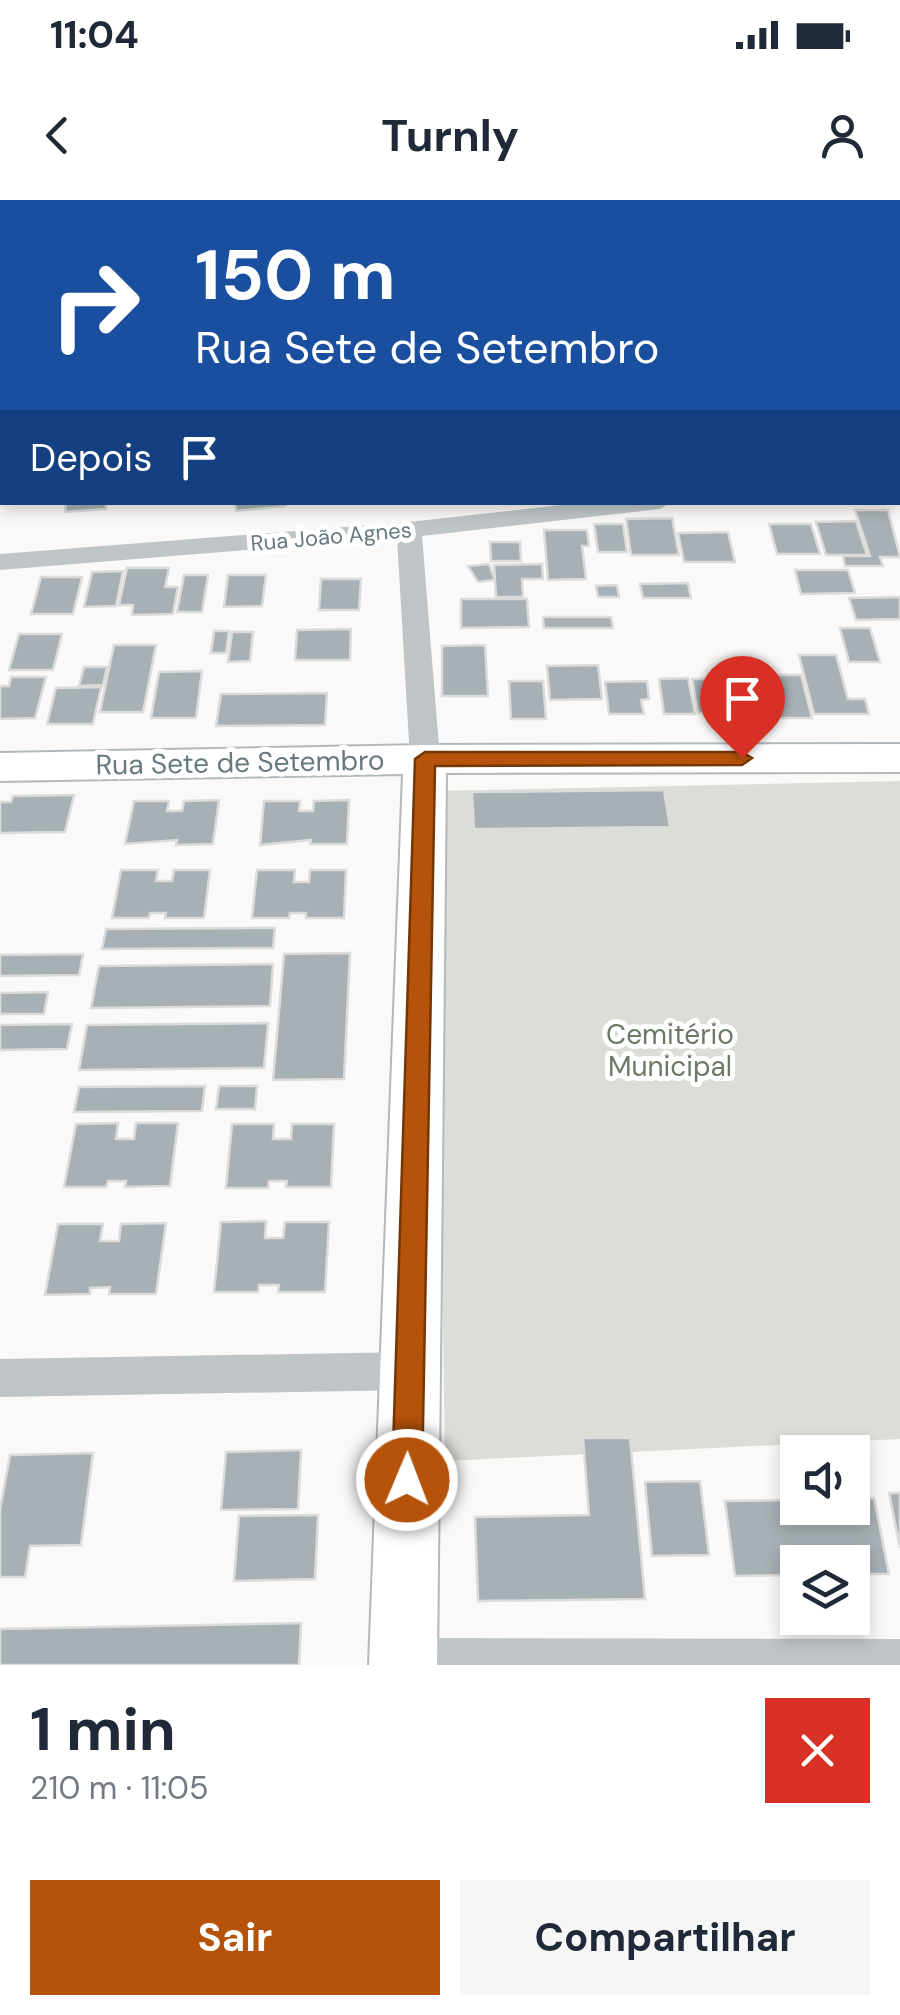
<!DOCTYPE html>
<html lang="pt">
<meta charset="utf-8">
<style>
:root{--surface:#fff;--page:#f6f6f7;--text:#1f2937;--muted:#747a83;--accent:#b45309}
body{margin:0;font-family:"DM Sans",sans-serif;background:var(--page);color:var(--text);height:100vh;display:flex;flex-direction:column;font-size:38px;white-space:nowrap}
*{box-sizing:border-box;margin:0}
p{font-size:32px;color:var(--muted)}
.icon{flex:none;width:55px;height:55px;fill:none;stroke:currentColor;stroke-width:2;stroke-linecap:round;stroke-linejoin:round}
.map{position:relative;height:1465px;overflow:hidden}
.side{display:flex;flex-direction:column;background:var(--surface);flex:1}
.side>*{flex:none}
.banner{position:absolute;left:0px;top:0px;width:900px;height:305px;box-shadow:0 5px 15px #0003;background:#1a4fa0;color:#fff;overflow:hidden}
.buttons{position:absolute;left:780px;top:1235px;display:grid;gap:20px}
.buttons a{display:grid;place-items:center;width:90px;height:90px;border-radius:0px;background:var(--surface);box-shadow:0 5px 15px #0003;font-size:50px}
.pin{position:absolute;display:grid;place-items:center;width:85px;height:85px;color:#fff;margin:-102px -42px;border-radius:50% 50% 50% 0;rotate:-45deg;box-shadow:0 0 10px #0007}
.pin .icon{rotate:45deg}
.me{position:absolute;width:110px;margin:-55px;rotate:1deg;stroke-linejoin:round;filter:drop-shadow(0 0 8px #0008)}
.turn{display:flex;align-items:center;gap:35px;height:210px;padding:0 30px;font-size:45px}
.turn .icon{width:130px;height:130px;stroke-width:2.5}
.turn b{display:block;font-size:70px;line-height:85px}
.then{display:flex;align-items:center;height:95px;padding:0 30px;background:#0003;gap:20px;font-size:38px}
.round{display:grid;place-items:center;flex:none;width:105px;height:105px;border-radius:0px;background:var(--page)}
.head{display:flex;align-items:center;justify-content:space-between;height:170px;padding:0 30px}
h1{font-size:60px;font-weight:700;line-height:75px}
.action{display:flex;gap:20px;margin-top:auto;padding:20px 30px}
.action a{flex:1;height:115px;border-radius:0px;background:var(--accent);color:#fff;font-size:40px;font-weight:700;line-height:115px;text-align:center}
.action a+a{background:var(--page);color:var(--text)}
.status{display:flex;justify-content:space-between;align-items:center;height:70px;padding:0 50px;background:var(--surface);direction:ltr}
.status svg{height:28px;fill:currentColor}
header{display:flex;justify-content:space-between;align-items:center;height:130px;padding:0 30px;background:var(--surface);font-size:45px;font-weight:700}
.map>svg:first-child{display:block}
.green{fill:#dbded7}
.building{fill:#a7b0b4;stroke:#dcdbda;stroke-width:2.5}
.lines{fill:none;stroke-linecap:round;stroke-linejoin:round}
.secondary-casing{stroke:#b2b9bc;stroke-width:4}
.lane{fill:#bfc5c7;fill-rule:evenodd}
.street{fill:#bfc5c7;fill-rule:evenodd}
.secondary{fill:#fff;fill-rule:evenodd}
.route{fill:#b45309;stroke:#753606;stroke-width:2.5}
.labels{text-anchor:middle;stroke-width:10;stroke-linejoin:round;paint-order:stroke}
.far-street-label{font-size:22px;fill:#677980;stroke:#fff}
.street-label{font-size:28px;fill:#677980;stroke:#fff}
.park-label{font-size:28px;fill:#6c7966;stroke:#fff}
</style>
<div class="status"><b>11:04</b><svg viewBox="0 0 49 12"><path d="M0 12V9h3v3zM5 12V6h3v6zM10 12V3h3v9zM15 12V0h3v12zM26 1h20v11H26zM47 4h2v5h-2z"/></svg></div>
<header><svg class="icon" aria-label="back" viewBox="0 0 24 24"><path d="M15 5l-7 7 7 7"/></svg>Turnly<svg class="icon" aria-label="person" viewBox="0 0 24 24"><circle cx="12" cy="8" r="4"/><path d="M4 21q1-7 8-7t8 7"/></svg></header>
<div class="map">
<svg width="900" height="1465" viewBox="0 0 900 1465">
<rect width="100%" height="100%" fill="#faf9f8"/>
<!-- green -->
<polygon class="green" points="900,581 900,1239 445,1261 435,591"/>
<!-- building -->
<g class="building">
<polygon points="66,302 106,302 106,309 65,312"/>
<polygon points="235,302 285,302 285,306 236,311"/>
<polygon points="855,310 888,310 900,357 880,357 883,366 845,366 843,356 870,356"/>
<polygon points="672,318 679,355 631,355 626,319"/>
<polygon points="856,321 867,355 826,355 816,322"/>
<polygon points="594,324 623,324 627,352 598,352"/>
<polygon points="769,324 811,324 820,354 777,354"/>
<polygon points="544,330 587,330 589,346 582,346 586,379 548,380"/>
<polygon points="728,332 735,362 684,362 678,333"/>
<polygon points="490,342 520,342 521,361 491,361"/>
<polygon points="489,364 495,380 478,382 468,366"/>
<polygon points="542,364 543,379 522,379 523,397 496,397 494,365"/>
<polygon points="127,368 169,368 165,387 178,387 173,414 132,415 133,405 119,405"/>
<polygon points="795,370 848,370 855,393 801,394"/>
<polygon points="123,371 116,406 84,407 92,372"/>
<polygon points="184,375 208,375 202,412 177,412"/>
<polygon points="228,375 266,375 262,406 224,407"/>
<polygon points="41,377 82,377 73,414 31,414"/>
<polygon points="321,379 361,379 359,410 319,410"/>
<polygon points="688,383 691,398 643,398 640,384"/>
<polygon points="617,385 619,397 598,397 596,386"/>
<polygon points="900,397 900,419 856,420 849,398"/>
<polygon points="461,399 527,399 529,427 461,428"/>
<polygon points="543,417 611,417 613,428 544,428"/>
<polygon points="840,428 870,428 880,462 849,462"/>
<polygon points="351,429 350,460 295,460 297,430"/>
<polygon points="214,431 229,431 226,453 211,453"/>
<polygon points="232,432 253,432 250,461 228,462"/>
<polygon points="19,434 62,434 53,470 9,470"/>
<polygon points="114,445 156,445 143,512 100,512"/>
<polygon points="485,445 488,496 442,496 442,446"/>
<polygon points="799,455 836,455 848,499 865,499 869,514 814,514"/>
<polygon points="598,465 602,499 550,500 547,466"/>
<polygon points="84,467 107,467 103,485 79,486"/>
<polygon points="202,471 196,518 151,518 159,472"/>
<polygon points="753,475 801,475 812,518 763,518"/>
<polygon points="11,477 46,477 35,518 0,519 0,486 9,486"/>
<polygon points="688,478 695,514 664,514 659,479"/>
<polygon points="692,479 746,479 753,513 698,513"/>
<polygon points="509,481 543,481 546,519 511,519"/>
<polygon points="647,481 649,499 641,500 644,514 609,514 605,482"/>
<polygon points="101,487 93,524 47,524 56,488"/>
<polygon points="327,493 325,525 216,526 221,494"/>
<polygon points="664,590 670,627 474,629 472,592"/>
<polygon points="74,595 65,632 0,633 0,602 11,602 13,596"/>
<polygon points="219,600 213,644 176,645 177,640 125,644 134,601 169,601 167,611 182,611 184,601"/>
<polygon points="349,600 347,644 310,644 311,640 260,645 264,601 300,601 299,611 313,611 314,601"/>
<polygon points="121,670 158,670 156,681 172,681 174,670 210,670 204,718 165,718 166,713 150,713 149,718 112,718"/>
<polygon points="257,670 295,670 294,682 309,682 310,670 346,670 344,718 306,718 306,713 290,713 289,718 252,718"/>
<polygon points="275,728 273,748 102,749 106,729"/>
<polygon points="350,753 344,879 273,880 284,754"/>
<polygon points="83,754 79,775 0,776 0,755"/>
<polygon points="273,764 270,806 91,808 99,766"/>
<polygon points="48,792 44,814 0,814 0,793"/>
<polygon points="268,823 264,868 79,870 87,825"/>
<polygon points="72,824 67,849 0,850 0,825"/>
<polygon points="205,886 202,911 74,912 79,887"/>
<polygon points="219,886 257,886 255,909 216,909"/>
<polygon points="118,923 116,939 134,939 136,923 178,923 170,986 125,987 126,981 108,981 106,987 64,987 76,924"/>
<polygon points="232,924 274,924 273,939 291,939 292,924 334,924 331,987 286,987 287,981 269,981 268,988 226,988"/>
<polygon points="266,1021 265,1038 283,1038 285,1022 329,1022 325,1092 278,1092 279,1085 259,1085 258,1092 214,1092 221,1022"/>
<polygon points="166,1023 156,1094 109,1094 110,1087 90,1088 90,1094 45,1095 58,1024 103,1024 100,1041 119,1041 121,1024"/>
<polygon points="583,1238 630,1238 645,1399 478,1401 475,1317 589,1315"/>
<polygon points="301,1250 298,1309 221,1310 226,1252"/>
<polygon points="93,1253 81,1345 30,1346 25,1377 0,1377 0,1310 10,1255"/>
<polygon points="700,1281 709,1355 652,1356 645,1282"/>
<polygon points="889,1293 900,1293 900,1348"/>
<polygon points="874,1298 889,1374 852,1374 852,1362 798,1362 798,1375 735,1376 725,1301 798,1300 798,1308 852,1308 852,1299"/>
<polygon points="318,1315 315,1379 234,1381 239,1316"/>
<polygon points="301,1423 299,1465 0,1465 0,1429"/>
</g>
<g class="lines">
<!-- secondary casing -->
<g class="secondary-casing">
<polygon id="secondary" points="900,544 900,572 446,573 437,1465 369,1465 403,574 0,581 0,553 425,545"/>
</g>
<!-- lane -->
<polygon class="lane" points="599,0 610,0 611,2 601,2"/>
<!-- street -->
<g class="street">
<rect x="898" y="280" width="2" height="14"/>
<polygon points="589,302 672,302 660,309 422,336 440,559 435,566 415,566 410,559 397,338 0,370 0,354 409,322"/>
<polygon points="409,1152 423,1158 429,1171 423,1184 409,1190 0,1197 0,1159"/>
<polygon points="403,1438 900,1439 900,1465 382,1465 387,1445"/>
</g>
<!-- secondary -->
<use href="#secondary" class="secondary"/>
</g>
<!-- route -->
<polygon class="route" points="425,552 742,552 752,558 742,565 435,566 422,1280 417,1290 407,1294 396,1290 392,1280 415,559"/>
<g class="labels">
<!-- far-street labels -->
<g class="far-street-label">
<text transform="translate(331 336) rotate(-5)" y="8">Rua João Agnes</text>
</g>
<!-- street labels -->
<g class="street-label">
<text transform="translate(240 562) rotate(-1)" y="10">Rua Sete de Setembro</text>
</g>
<!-- park labels -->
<g class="park-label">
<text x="670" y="844">Cemitério<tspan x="670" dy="32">Municipal</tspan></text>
</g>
</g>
</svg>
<div class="buttons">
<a><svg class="icon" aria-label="sound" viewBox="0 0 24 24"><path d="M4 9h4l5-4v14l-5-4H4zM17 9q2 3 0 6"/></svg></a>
<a><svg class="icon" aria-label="layers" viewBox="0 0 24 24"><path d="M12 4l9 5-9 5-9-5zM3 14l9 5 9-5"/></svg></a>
</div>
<div class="pin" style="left:742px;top:558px;background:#d93025"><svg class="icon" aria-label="arrive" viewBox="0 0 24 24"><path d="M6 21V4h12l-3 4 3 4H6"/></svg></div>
<svg class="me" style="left:407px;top:1280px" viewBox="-20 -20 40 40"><circle r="17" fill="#b45309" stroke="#fff" stroke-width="3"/><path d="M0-11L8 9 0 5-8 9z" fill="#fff"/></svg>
<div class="banner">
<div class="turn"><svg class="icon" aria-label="right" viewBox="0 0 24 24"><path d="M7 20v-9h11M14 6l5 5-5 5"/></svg><div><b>150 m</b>Rua Sete de Setembro</div></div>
<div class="then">Depois<svg class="icon" aria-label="arrive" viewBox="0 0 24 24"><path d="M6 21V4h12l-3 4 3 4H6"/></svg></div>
</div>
</div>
<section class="side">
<div class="head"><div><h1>1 min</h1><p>210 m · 11:05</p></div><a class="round" style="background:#d93025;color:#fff"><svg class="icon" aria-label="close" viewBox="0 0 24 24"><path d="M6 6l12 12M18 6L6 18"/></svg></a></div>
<div class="action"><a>Sair</a><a>Compartilhar</a></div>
</section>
